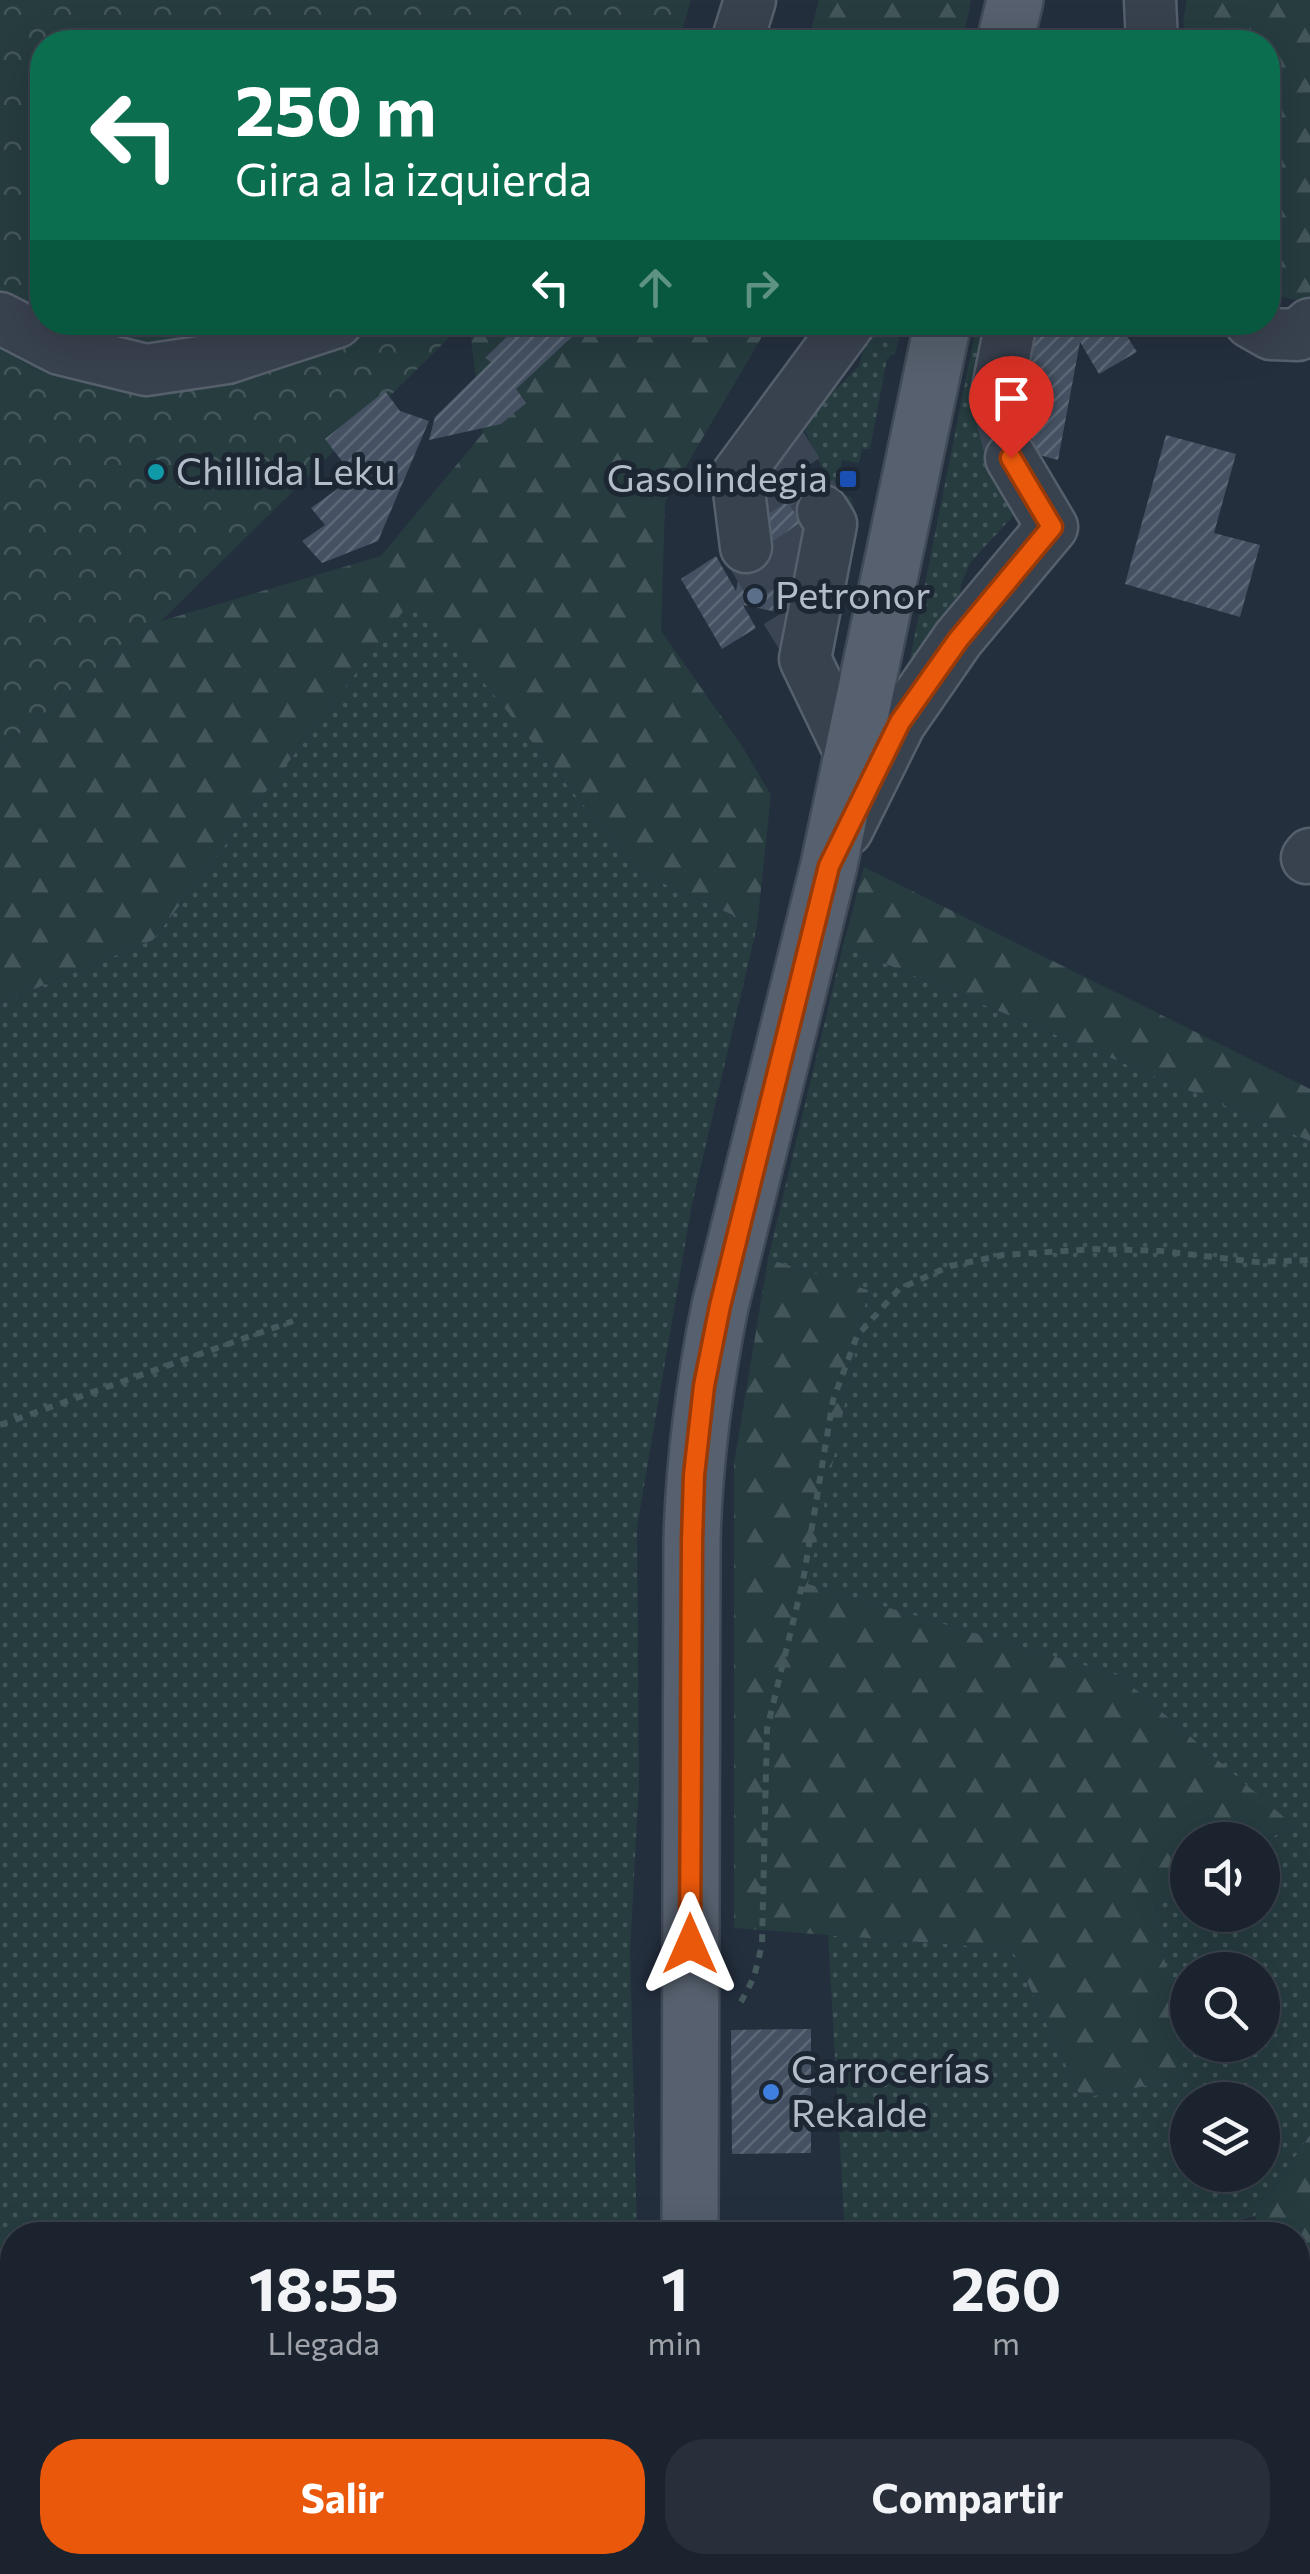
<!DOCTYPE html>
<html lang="es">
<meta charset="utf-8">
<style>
:root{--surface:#1b232e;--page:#282f3a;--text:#f1f3f6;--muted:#a0a4aa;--line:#39404a;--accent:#ea580c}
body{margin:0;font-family:Commissioner,sans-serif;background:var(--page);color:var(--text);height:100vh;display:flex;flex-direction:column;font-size:38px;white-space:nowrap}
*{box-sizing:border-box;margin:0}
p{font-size:32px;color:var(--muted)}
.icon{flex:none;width:55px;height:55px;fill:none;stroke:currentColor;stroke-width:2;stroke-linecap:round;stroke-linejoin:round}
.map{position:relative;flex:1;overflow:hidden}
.side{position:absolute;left:0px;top:2222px;width:1310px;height:352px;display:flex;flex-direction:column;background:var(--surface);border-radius:40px 40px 0 0;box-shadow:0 10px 40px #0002,0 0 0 2px var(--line)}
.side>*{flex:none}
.hud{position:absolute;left:30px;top:30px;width:1250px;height:305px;border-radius:40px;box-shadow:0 10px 40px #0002,0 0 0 2px var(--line);background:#0b6e4f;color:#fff;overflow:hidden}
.buttons{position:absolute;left:1170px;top:1822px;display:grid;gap:20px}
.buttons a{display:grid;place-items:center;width:110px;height:110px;border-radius:50%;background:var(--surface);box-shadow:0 10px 40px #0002,0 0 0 2px var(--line);font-size:50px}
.pin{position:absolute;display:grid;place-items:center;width:85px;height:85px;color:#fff;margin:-102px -42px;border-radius:50% 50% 50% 0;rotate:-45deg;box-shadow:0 0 10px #0007}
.pin .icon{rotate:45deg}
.me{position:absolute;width:110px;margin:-55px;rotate:0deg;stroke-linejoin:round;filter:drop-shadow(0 0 8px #0008)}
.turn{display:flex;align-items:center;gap:35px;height:210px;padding:0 40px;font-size:45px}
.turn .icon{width:130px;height:130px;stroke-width:2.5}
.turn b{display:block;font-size:70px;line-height:85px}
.lanes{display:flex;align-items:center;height:95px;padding:0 40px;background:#0003;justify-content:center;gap:50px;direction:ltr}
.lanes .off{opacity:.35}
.eta{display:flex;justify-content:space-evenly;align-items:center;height:170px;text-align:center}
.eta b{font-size:60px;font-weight:700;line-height:70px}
.button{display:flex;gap:20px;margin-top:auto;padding:20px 40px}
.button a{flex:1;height:115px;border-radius:40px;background:var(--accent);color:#fff;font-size:40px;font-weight:700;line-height:115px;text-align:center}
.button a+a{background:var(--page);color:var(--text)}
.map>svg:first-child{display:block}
.grass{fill:url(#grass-dots);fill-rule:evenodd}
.forest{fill:url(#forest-firs)}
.park{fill:url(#park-crowns)}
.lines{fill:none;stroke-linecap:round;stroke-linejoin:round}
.stream{stroke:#394c67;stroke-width:12}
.building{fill:url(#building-hatch)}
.minor-tunnel{stroke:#3a4453;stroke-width:50;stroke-dasharray:50 25;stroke-linecap:butt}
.minor-casing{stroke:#565f6c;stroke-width:55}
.major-casing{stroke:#414a57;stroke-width:60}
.path{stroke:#44595c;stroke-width:6;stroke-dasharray:8 8;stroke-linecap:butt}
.minor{stroke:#38414e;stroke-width:50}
.major{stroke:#56606e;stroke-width:55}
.route-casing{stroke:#983908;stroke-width:25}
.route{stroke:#ea580c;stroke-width:18}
.culture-dot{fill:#0f9aa8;stroke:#1d2633;stroke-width:4}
.transit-dot{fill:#1a4fb4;stroke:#1d2633;stroke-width:4}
.service-dot{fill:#5c6f8a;stroke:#1d2633;stroke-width:4}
.shop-dot{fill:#3f7fe0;stroke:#1d2633;stroke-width:4}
.labels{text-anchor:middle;stroke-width:10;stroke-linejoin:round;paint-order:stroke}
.poi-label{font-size:38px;fill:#b4bcc9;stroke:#1d2633;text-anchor:start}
</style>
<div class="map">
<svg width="1310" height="2574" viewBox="0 0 1310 2574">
<defs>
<pattern id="grass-dots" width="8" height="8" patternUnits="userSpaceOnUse" patternTransform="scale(2.5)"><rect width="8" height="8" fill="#263c3f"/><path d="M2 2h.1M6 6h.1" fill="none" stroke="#435659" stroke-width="1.8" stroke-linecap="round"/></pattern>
<pattern id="forest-firs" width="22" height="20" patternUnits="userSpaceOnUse" patternTransform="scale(2.5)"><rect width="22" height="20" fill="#263c3f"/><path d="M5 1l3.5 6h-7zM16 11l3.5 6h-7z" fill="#435659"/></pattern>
<pattern id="park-crowns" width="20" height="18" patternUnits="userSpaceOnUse" patternTransform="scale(2.5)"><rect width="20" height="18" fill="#263c3f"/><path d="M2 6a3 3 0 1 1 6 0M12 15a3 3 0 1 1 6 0" fill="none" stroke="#435659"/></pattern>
<pattern id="building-hatch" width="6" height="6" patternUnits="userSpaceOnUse" patternTransform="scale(2.5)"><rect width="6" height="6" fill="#455162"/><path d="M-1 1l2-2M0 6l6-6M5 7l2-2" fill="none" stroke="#5d6877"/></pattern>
</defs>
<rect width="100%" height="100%" fill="#242f3e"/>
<!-- grass -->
<g class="grass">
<polygon points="870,323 902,323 896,352 887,359 870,449 862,449 859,463 842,460 837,495 851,497 858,525 832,665 826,650 831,496 819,482 826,476 805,431 817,408 859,366"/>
<polygon points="977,323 992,323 976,400 982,425 1013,482 1019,501 1012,517 970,563 961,585 960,603 908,669"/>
<polygon points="414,596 638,872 757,926 692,1204 637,1527 639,1784 630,1950 637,2235 12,2235 12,2562 629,2563 627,2574 0,2574 0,1003 153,940"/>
<path d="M843,946L1310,1141V2135L1255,2216L1207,2229L1202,2235H845L828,1935L1012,1949L1081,2098L1182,2079L1156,1905L1187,1886L1188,1915H1262L1263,1843L1292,1825L1120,1676L807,1584L868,1291L768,1259ZM1188,1970H1262V2045H1188ZM1188,2100H1262V2175H1188Z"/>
</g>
<!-- forest -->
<g class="forest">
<polygon points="819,0 971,0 963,42 808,42"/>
<polygon points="1187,0 1310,0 1310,304 1268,293 1268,42 1188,42 1183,21"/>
<polygon points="469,323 770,323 665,502 661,631 742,746 771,795 757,926 638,872 414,597 153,940 0,1003 0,749 161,621 381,556 483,433"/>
<polygon points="864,867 1310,1089 1310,1141 843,946"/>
<polygon points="768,1259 868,1290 808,1584 1120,1676 1293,1825 1263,1842 1262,1840 1188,1840 1187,1886 1156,1905 1183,2079 1081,2098 1012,1949 734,1928 734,1464"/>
<polygon points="1310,2135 1310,2406 1298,2363 1298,2235 1261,2235 1255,2216"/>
</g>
<!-- park -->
<polygon class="park" points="0,0 691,0 679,42 42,42 42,322 464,323 161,621 0,749"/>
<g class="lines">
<!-- stream -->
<g class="stream">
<polyline points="0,2506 12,2512"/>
<polyline points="131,2562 183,2569 215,2562"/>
</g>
</g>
<!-- building -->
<g class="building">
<polygon points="522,322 588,322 516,389 526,403 501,424 429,440 435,417 491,362 485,358"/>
<polygon points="1022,322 1037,322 1073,330 1069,324 1071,322 1118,322 1137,352 1099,374 1080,342 1058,460 998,444"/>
<polygon points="385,391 400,411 429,421 378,541 322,563 302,541 325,525 311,508 354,477 325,439"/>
<polygon points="1166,435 1236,454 1214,533 1260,545 1240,617 1125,584"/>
<polygon points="760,475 817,487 792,615 743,605 756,628 722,649 681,579 716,556 736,591"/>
<polygon points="811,2029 811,2153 732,2154 731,2030"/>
<polygon points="1299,2415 1310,2454 1310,2574 991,2574 987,2562 1298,2562"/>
</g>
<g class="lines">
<!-- minor-tunnel -->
<g class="minor-tunnel">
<polyline points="996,398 1011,458"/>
<polyline points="772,429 823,511"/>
<polyline points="737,475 818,592"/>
<polyline points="746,547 807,647"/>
</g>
<!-- minor casing -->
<g class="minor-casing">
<g id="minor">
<polyline points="1150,0 1152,42"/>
<polyline points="737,42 750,0"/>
<polyline points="0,318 60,349 146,370 227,358 337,322"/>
<polyline points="1250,322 1271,334 1298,335 1310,324"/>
<polyline points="996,398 1011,322"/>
<polyline points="823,511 831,524 805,659 853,759"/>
<polyline points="746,547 737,475 850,322"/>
<polyline points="847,830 900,723 958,639 1052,527 1011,458"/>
<polyline points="1307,858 1310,854"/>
<polyline points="947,2574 949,2562"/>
</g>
</g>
<!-- major casing -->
<g class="major-casing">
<g id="major">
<polyline points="1005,42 1015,0"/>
<path d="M690,2235L692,1541C694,1459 704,1386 720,1306L829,865L943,322"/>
<polyline points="666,2574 668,2562"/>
<polyline points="708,2574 708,2562"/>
</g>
</g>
<!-- path -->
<g class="path">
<polyline points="0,1425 293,1321"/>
<polyline points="741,2002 754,1977 762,1945 767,1729 803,1581 833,1400 857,1336 899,1289 950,1266 1003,1255 1096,1249 1161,1251 1257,1262 1310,1260"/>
</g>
<!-- minor -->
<use href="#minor" class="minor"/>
<!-- major -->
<use href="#major" class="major"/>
</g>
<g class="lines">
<!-- route casing -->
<g class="route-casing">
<polyline id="route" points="690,1944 692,1541 694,1475 704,1386 720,1306 829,866 900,722 958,640 1052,527 1011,458"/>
</g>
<!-- route -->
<use href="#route" class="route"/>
</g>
<!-- markers -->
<circle class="culture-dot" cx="156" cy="472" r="10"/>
<rect class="transit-dot" x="838" y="469" width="20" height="20" rx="5"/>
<circle class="service-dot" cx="755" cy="596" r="10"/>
<circle class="shop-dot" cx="771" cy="2092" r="10"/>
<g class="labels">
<!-- poi labels -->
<g class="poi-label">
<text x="176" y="485">Chillida Leku</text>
<text x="828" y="492" text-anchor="end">Gasolindegia</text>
<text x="775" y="609">Petronor</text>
<text x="791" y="2083">Carrocerías<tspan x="791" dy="44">Rekalde</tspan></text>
</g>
</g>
</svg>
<div class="buttons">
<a><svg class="icon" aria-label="sound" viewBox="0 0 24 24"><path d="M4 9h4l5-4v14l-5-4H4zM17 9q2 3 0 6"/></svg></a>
<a><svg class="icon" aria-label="search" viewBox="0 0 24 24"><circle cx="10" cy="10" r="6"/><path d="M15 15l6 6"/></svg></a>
<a><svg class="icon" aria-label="layers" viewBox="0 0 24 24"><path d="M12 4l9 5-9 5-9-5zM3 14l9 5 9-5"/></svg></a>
</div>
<div class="pin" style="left:1011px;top:458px;background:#d93025"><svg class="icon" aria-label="arrive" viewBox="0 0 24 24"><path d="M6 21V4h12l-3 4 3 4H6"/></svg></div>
<svg class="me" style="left:690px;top:1944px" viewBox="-20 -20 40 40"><path d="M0-17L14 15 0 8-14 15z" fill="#ea580c" stroke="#fff" stroke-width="4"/></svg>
<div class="hud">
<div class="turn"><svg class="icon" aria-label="left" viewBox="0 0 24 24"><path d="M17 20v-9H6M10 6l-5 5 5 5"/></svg><div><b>250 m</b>Gira a la izquierda</div></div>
<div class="lanes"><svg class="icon" aria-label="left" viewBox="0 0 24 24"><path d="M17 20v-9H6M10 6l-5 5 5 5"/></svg><svg class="icon off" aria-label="ahead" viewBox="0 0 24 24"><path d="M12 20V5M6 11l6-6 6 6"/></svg><svg class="icon off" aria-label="right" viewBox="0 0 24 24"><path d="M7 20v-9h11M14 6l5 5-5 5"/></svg></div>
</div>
<section class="side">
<div class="eta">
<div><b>18:55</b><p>Llegada</p></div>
<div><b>1</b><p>min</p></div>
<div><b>260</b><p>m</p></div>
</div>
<div class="button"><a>Salir</a><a>Compartir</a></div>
</section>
</div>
